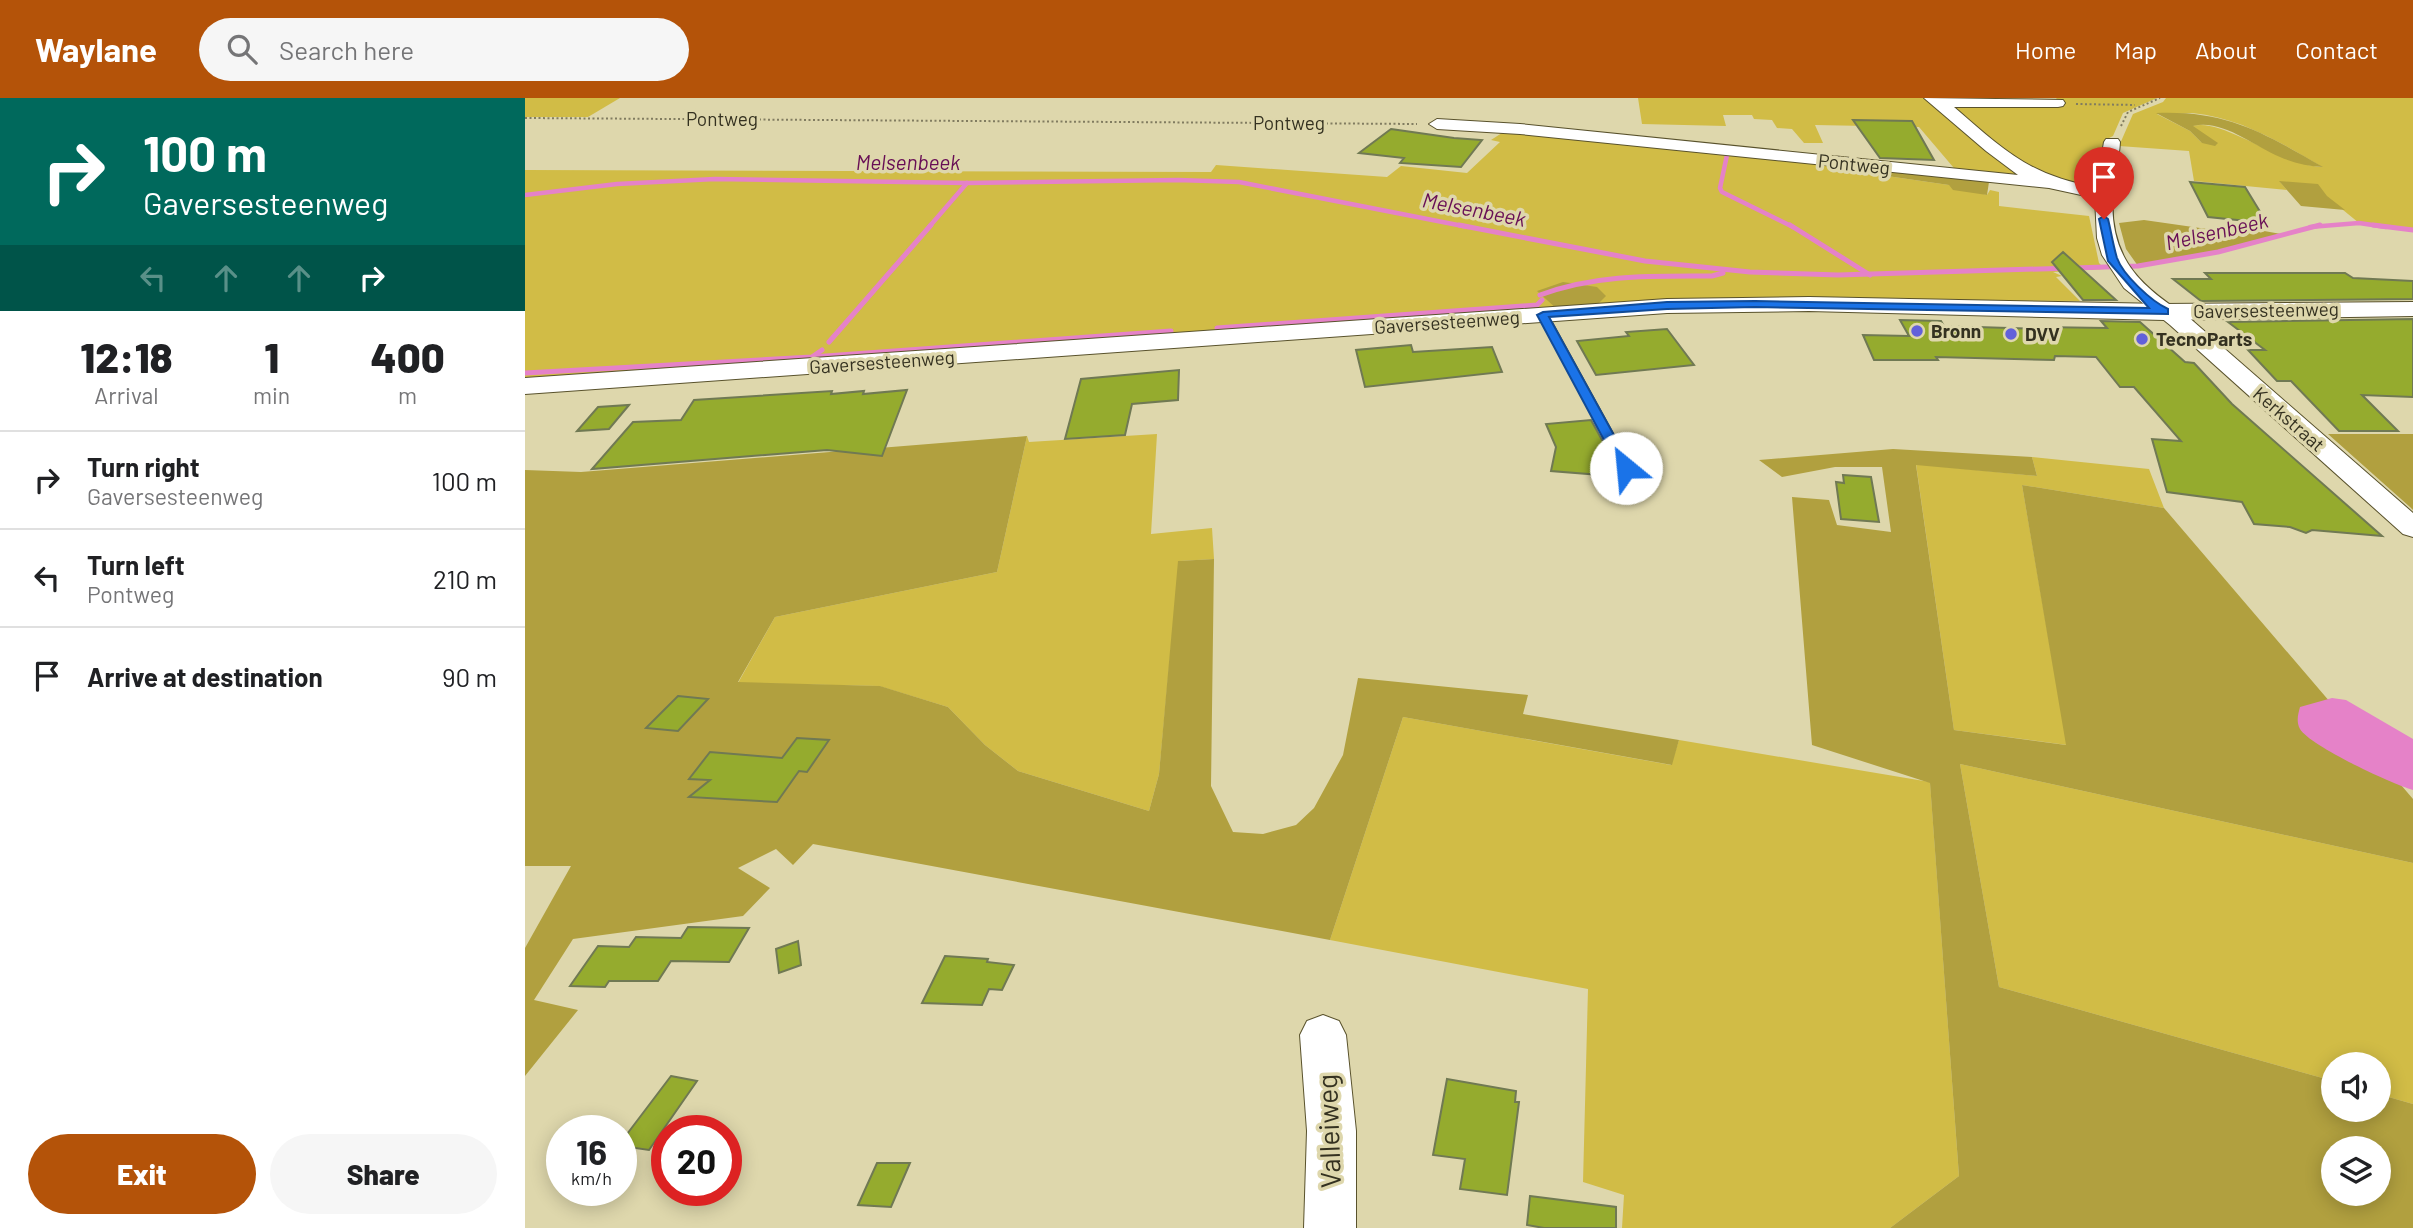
<!DOCTYPE html>
<style>
:root{--surface:#fff;--page:#f6f6f6;--text:#202124;--muted:#757577;--line:#e0e0e0;--accent:#b45309}
body{margin:0;font-family:Barlow,sans-serif;background:var(--page);color:var(--text);height:100vh;display:flex;flex-direction:column;font-size:26px;white-space:nowrap}
*{box-sizing:border-box;margin:0}
p{font-size:23px;color:var(--muted)}
.icon{flex:none;width:38px;height:38px;fill:none;stroke:currentColor;stroke-width:2;stroke-linecap:round;stroke-linejoin:round}
.map{position:relative;flex:1;overflow:hidden}
.panel{display:flex;flex-direction:column;background:var(--surface);width:525px}
.panel>*{flex:none}
.top-card{background:#00695c;color:#fff;overflow:hidden}
.buttons{position:absolute;left:1796px;top:954px;display:grid;gap:14px}
.buttons a{display:grid;place-items:center;width:70px;height:70px;border-radius:50%;background:var(--surface);box-shadow:0 4px 18px #0003;font-size:35px}
.speed{position:absolute;left:21px;top:1017px;display:flex;gap:14px;font-size:35px;font-weight:700;text-align:center}
.speed>*{display:grid;place-content:center;width:91px;height:91px;border-radius:50%;background:var(--surface);box-shadow:0 4px 18px #0003;line-height:1}
.speed small{font-size:18px;font-weight:400}
.speed .limit{border:10px solid #d22;background:#fff;color:#111}
.pin{position:absolute;display:grid;place-items:center;width:60px;height:60px;color:#fff;margin:-72px -30px;border-radius:50% 50% 50% 0;rotate:-45deg;box-shadow:0 0 7px #0007}
.pin .icon{rotate:45deg}
.me{position:absolute;width:77px;margin:-38px;rotate:332deg;stroke-linejoin:round;filter:drop-shadow(0 0 5px #0008)}
.turn{display:flex;align-items:center;gap:24px;height:147px;padding:0 28px;font-size:32px}
.turn .icon{width:91px;height:91px;stroke-width:2.5}
.turn b{display:block;font-size:49px;line-height:60px}
.lanes{display:flex;align-items:center;height:66px;padding:0 28px;background:#0003;justify-content:center;gap:35px;direction:ltr}
.lanes .off{opacity:.35}
.eta{display:flex;justify-content:space-evenly;align-items:center;height:119px;text-align:center}
.eta b{font-size:42px;font-weight:800;line-height:49px}
.cta{display:flex;gap:14px;margin-top:auto;padding:14px 28px}
.cta a{flex:1;height:80px;border-radius:42px;background:var(--accent);color:#fff;font-size:28px;font-weight:800;line-height:80px;text-align:center}
.cta a+a{background:var(--page);color:var(--text)}
ul{padding:0;list-style:none}
li{display:flex;align-items:center;gap:21px;height:98px;padding:0 28px;border-top:2px solid var(--line)}
li div{flex:1}
li b{display:block;font-size:26px}
li em{font-style:normal}
header{display:flex;align-items:center;gap:42px;box-sizing:border-box;height:98px;padding:0 35px;background:var(--accent);color:#fff}
header strong{font-size:33px}
nav{display:flex;gap:38px;margin-inline-start:auto;font-size:24px}
.search{width:490px;height:63px;background:var(--page);display:flex;align-items:center;gap:18px;box-sizing:border-box;padding:0 24px;border-radius:38px;color:var(--muted);font-size:26px}
main{display:flex;flex:1;min-height:0}
.map>svg:first-child{display:block}
.green{fill:#d1bc46;fill-rule:evenodd}
.forest{fill:#b1a03f;fill-rule:evenodd}
.water{fill:#e582c8}
.lines{fill:none;stroke-linecap:round;stroke-linejoin:round}
.stream-far1{stroke:#e582c8;stroke-width:4.5}
.stream{stroke:#e582c8;stroke-width:5}
.building{fill:#95ab2e;stroke:#707953;stroke-width:2}
.service-casing{stroke:#59522c;stroke-width:2}
.minor-casing{stroke:#59522c;stroke-width:2}
.tertiary-casing{stroke:#59522c;stroke-width:2}
.path{stroke:#817c60;stroke-width:2;stroke-dasharray:2 2.5;stroke-linecap:butt}
.service{fill:#fff;fill-rule:evenodd}
.minor{fill:#fff;fill-rule:evenodd}
.tertiary{fill:#fff;fill-rule:evenodd}
.route{fill:#1a73e8;stroke:#114b97;stroke-width:2}
.poi-dot{fill:#6261da;stroke:#ded7ac;stroke-width:2.5}
.labels{text-anchor:middle;stroke-width:7;stroke-linejoin:round;paint-order:stroke}
.far-street-label{font-size:19px;fill:#343120;stroke:#ded7ac}
.far-poi-label{font-size:19px;font-weight:bold;fill:#343120;stroke:#ded7ac;text-anchor:start}
.far-water-label{font-size:21px;font-style:italic;fill:#680e55;stroke:#ded7ac}
.near-street-label{font-size:28px;fill:#343120;stroke:#ded7ac}
</style>
<header>
<strong>Waylane</strong>
<div class="search"><svg class="icon" aria-label="search" viewBox="0 0 24 24"><circle cx="10" cy="10" r="6"/><path d="M15 15l6 6"/></svg>Search here</div>
<nav><a>Home</a><a>Map</a><a>About</a><a>Contact</a></nav>
</header>
<main>
<section class="panel">
<div class="top-card">
<div class="turn"><svg class="icon" aria-label="right" viewBox="0 0 24 24"><path d="M7 20v-9h11M14 6l5 5-5 5"/></svg><div><b>100 m</b>Gaversesteenweg</div></div>
<div class="lanes"><svg class="icon off" aria-label="left" viewBox="0 0 24 24"><path d="M17 20v-9H6M10 6l-5 5 5 5"/></svg><svg class="icon off" aria-label="ahead" viewBox="0 0 24 24"><path d="M12 20V5M6 11l6-6 6 6"/></svg><svg class="icon off" aria-label="ahead" viewBox="0 0 24 24"><path d="M12 20V5M6 11l6-6 6 6"/></svg><svg class="icon" aria-label="right" viewBox="0 0 24 24"><path d="M7 20v-9h11M14 6l5 5-5 5"/></svg></div>
</div>
<div class="eta">
<div><b>12:18</b><p>Arrival</p></div>
<div><b>1</b><p>min</p></div>
<div><b>400</b><p>m</p></div>
</div>
<ul>
<li><svg class="icon" aria-label="right" viewBox="0 0 24 24"><path d="M7 20v-9h11M14 6l5 5-5 5"/></svg><div><b>Turn right</b><p>Gaversesteenweg</p></div><em>100 m</em></li>
<li><svg class="icon" aria-label="left" viewBox="0 0 24 24"><path d="M17 20v-9H6M10 6l-5 5 5 5"/></svg><div><b>Turn left</b><p>Pontweg</p></div><em>210 m</em></li>
<li><svg class="icon" aria-label="arrive" viewBox="0 0 24 24"><path d="M6 21V4h12l-3 4 3 4H6"/></svg><div><b>Arrive at destination</b></div><em>90 m</em></li>
</ul>
<div class="cta"><a>Exit</a><a>Share</a></div>
</section>
<div class="map">
<svg width="1888" height="1130" viewBox="0 0 1888 1130">
<rect width="100%" height="100%" fill="#ded7ac"/>
<!-- green -->
<g class="green">
<polygon points="0,0 95,0 63,19 0,19"/>
<polygon points="1113,0 1399,0 1409,4 1508,81 1434,76 1394,29 1290,27 1298,45 1279,45 1267,31 1252,30 1247,22 1229,21 1227,17 1198,17 1201,28 1117,26"/>
<polygon points="1531,0 1632,0 1598,15 1588,38 1580,42 1577,48 1575,90 1559,90 1494,66 1424,6 1539,9"/>
<path d="M1641,0H1888V132L1834,125L1801,98L1755,84L1762,92L1669,83L1664,53L1594,48L1608,16L1638,4ZM1667,15C1716,20 1755,44 1797,69C1754,67 1698,19 1667,28L1677,45L1665,33L1632,16Z"/>
<polygon points="980,33 1361,72 1362,78 1424,87 1462,97 1465,92 1474,94 1474,108 1564,118 1574,165 1580,171 1528,174 1537,178 1531,179 1555,203 1227,202 1033,212 0,283 0,72 686,74 691,67 862,79 876,68 942,75 975,44 966,42"/>
<polygon points="632,336 626,436 687,430 689,461 654,463 634,676 624,713 493,673 460,647 423,609 354,588 213,585 250,519 472,474 502,338 504,344"/>
<polygon points="1507,359 1624,371 1639,410 1497,387 1542,647 1429,632 1391,366 1512,378"/>
<polygon points="878,619 1146,667 1154,642 1405,684 1434,1078 1365,1130 1097,1130 1099,1097 1058,1084 1063,891 805,842"/>
<polygon points="1435,666 1888,765 1888,1006 1853,996 1853,966 1808,966 1808,983 1474,889"/>
</g>
<!-- forest -->
<g class="forest">
<path d="M1631,15C1702,12 1739,35 1798,69C1783,68 1769,65 1755,59C1728,48 1698,21 1668,28L1693,45L1690,48L1677,45L1665,33Z"/>
<polygon points="1361,72 1464,84 1462,97 1428,92 1424,87 1362,78"/>
<polygon points="1754,83 1793,86 1802,98 1820,112 1776,108"/>
<polygon points="1619,122 1703,134 1700,126 1756,136 1693,154 1613,168 1601,151 1594,125"/>
<polygon points="1038,184 1072,189 1081,198 1073,206 1033,212 1012,193"/>
<polygon points="1803,336 1888,336 1888,412 1885,409"/>
<polygon points="502,338 472,474 250,519 213,584 355,588 423,609 460,647 493,673 624,713 634,676 653,463 689,461 686,688 708,734 738,736 771,727 789,710 818,657 833,580 1003,597 998,616 1154,642 1147,667 878,619 805,842 288,746 268,767 251,751 213,770 245,790 218,818 48,841 9,902 53,912 0,978 0,850 46,768 0,768 0,372 56,374"/>
<path d="M1368,351L1507,359L1512,378L1391,367L1429,632L1541,647L1497,387L1639,410L1888,701V765L1435,666L1474,889L1808,983V1012H1853V996L1888,1006V1130H1365L1434,1078L1405,685L1287,647L1267,399L1304,402L1312,427L1366,434L1357,369H1310L1257,379L1234,362ZM1808,1050H1853V1096H1808Z"/>
</g>
<!-- water -->
<path class="water" d="M1807,600L1821,602L1888,641V692C1867,686 1785,648 1775,631C1771,623 1773,617 1775,609Z"/>
<g class="lines">
<!-- stream-far1 -->
<g class="stream-far1">
<polyline points="1202,57 1195,90 1197,94 1268,129"/>
<polyline points="0,97 92,86 190,81 442,85 653,82 714,84 943,129"/>
<polyline points="404,129 442,85"/>
<polyline points="1785,129 1834,125 1861,129"/>
</g>
<!-- stream -->
<g class="stream">
<polyline points="934,127 1120,163 1225,174 1313,177 1613,168 1693,154 1795,127"/>
<polyline points="1265,127 1345,177"/>
<polyline points="1848,127 1888,132"/>
<path d="M1015,197C1071,176 1128,178 1187,178L1198,175"/>
<polyline points="692,230 1012,207 1017,202"/>
<polyline points="304,244 406,127"/>
<polyline points="287,259 646,233"/>
<polyline points="0,275 287,259 297,252"/>
</g>
</g>
<!-- building -->
<g class="building">
<polygon points="1328,22 1387,23 1409,62 1355,60"/>
<polygon points="866,31 929,40 957,42 936,69 875,65 879,60 834,55"/>
<polygon points="1665,84 1720,89 1742,125 1683,119"/>
<polygon points="1538,154 1591,202 1558,202 1527,164"/>
<polygon points="1680,175 1820,175 1828,180 1888,183 1888,201 1676,203 1648,181 1686,181"/>
<polygon points="1888,221 1888,299 1837,297 1873,333 1814,333 1766,283 1752,283 1723,252 1740,252 1703,224"/>
<polygon points="1375,222 1416,223 1419,228 1517,231 1515,229 1582,230 1576,223 1615,224 1660,264 1669,265 1707,306 1857,438 1787,432 1781,435 1765,429 1729,426 1717,404 1642,394 1627,341 1656,343 1609,289 1595,289 1571,259 1530,258 1529,262 1411,259 1413,262 1349,262 1338,237 1384,238"/>
<polygon points="1142,231 1169,267 1071,277 1052,243 1104,238 1101,234"/>
<polygon points="886,247 888,254 967,249 977,274 840,289 831,252"/>
<polygon points="654,272 653,302 607,306 600,337 540,341 556,281"/>
<polygon points="382,292 357,358 302,352 67,371 108,324 156,322 169,302 307,293 306,296 339,293 338,296"/>
<polygon points="104,307 84,331 52,333 73,309"/>
<polygon points="1066,322 1093,371 1101,379 1026,373 1031,349 1021,326"/>
<polygon points="1318,377 1346,379 1354,424 1316,421 1311,384 1319,385"/>
<polygon points="153,598 183,601 153,633 121,630"/>
<polygon points="272,640 304,642 282,674 274,673 252,704 164,699 185,682 164,681 185,654 257,660"/>
<polygon points="163,829 224,830 204,864 146,863 133,883 84,883 80,889 45,888 73,848 104,849 111,839 156,840"/>
<polygon points="273,843 276,867 254,875 251,851"/>
<polygon points="420,858 463,861 462,864 489,867 477,892 464,891 457,907 397,905"/>
<polygon points="146,978 172,983 124,1052 96,1048 96,1044"/>
<polygon points="922,981 991,993 990,1004 994,1004 982,1097 935,1091 940,1061 908,1057"/>
<polygon points="352,1065 385,1065 366,1109 333,1107"/>
<polygon points="1005,1098 1091,1109 1091,1130 1019,1130 1002,1127"/>
</g>
<g class="lines">
<!-- service casing -->
<g class="service-casing">
<polygon id="service" points="1014,215 1023,217 1107,370 1105,373 1097,373 1095,370 1013,217"/>
</g>
<!-- minor casing -->
<g class="minor-casing">
<g id="minor">
<path d="M1399,0L1538,2L1540,5L1538,8L1533,9H1429C1478,51 1504,78 1571,89L1579,44L1581,41H1593L1595,44C1594,61 1590,77 1588,93C1583,156 1611,186 1661,217L1888,415V439L1878,436L1645,227L1599,190L1577,157L1572,140L1570,100L1524,90L995,36L912,31L904,26L912,21L995,26L1493,77L1461,53Z"/>
<polygon points="798,917 814,923 821,937 831,1033 831,1130 779,1130 782,1033 775,937 782,923"/>
</g>
</g>
<!-- tertiary casing -->
<g class="tertiary-casing">
<polygon id="tertiary" points="1284,199 1639,206 1888,204 1888,218 1639,222 1284,213 1142,215 0,296 0,280 1142,201"/>
</g>
<!-- path -->
<g class="path">
<polyline points="1551,6 1610,7"/>
<polyline points="0,20 892,26"/>
<polyline points="1596,28 1603,14 1635,0"/>
</g>
<!-- service -->
<use href="#service" class="service"/>
<!-- minor -->
<use href="#minor" class="minor"/>
<!-- tertiary -->
<use href="#tertiary" class="tertiary"/>
</g>
<!-- route -->
<path class="route" d="M1579,118L1583,121C1586,133 1588,147 1592,160C1598,177 1626,203 1643,211V216L1230,209L1142,211L1024,219L1107,370L1101,374L1094,370L1012,217L1018,214L1142,204L1230,203L1624,210L1583,163L1574,121Z"/>
<!-- markers -->
<g class="poi-dot">
<circle cx="1392" cy="233" r="7"/>
<circle cx="1486" cy="236" r="7"/>
<circle cx="1617" cy="241" r="7"/>
</g>
<g class="labels">
<!-- far-street labels -->
<g class="far-street-label">
<text x="197" y="28">Pontweg</text>
<text x="764" y="32">Pontweg</text>
<text transform="translate(1329 66) rotate(6)" y="7">Pontweg</text>
<text transform="translate(1741 212) rotate(-1)" y="7">Gaversesteenweg</text>
<text transform="translate(922 224) rotate(-4)" y="7">Gaversesteenweg</text>
<text transform="translate(357 264) rotate(-4)" y="7">Gaversesteenweg</text>
<text transform="translate(1764 321) rotate(41)" y="7">Kerkstraat</text>
</g>
<!-- far-poi labels -->
<g class="far-poi-label">
<text x="1406" y="240">Bronn</text>
<text x="1500" y="243">DVV</text>
<text x="1631" y="248">TecnoParts</text>
</g>
<!-- far-water labels -->
<g class="far-water-label">
<text x="383" y="72">Melsenbeek</text>
<text transform="translate(949 112) rotate(11)" y="7">Melsenbeek</text>
<text transform="translate(1692 134) rotate(-13)" y="7">Melsenbeek</text>
</g>
<!-- near-street labels -->
<g class="near-street-label">
<text transform="translate(804 1033) rotate(-92)" y="10">Valleiweg</text>
</g>
</g>
</svg>
<div class="buttons">
<a><svg class="icon" aria-label="sound" viewBox="0 0 24 24"><path d="M4 9h4l5-4v14l-5-4H4zM17 9q2 3 0 6"/></svg></a>
<a><svg class="icon" aria-label="layers" viewBox="0 0 24 24"><path d="M12 4l9 5-9 5-9-5zM3 14l9 5 9-5"/></svg></a>
</div>
<div class="speed"><div>16<small>km/h</small></div><div class="limit">20</div></div>
<div class="pin" style="left:1579px;top:121px;background:#d93025"><svg class="icon" aria-label="arrive" viewBox="0 0 24 24"><path d="M6 21V4h12l-3 4 3 4H6"/></svg></div>
<svg class="me" style="left:1101px;top:370px" viewBox="-20 -20 40 40"><circle r="19" fill="#fff"/><path d="M0-13L10 11 0 6-10 11z" fill="#1a73e8"/></svg>
</div>
</main>
